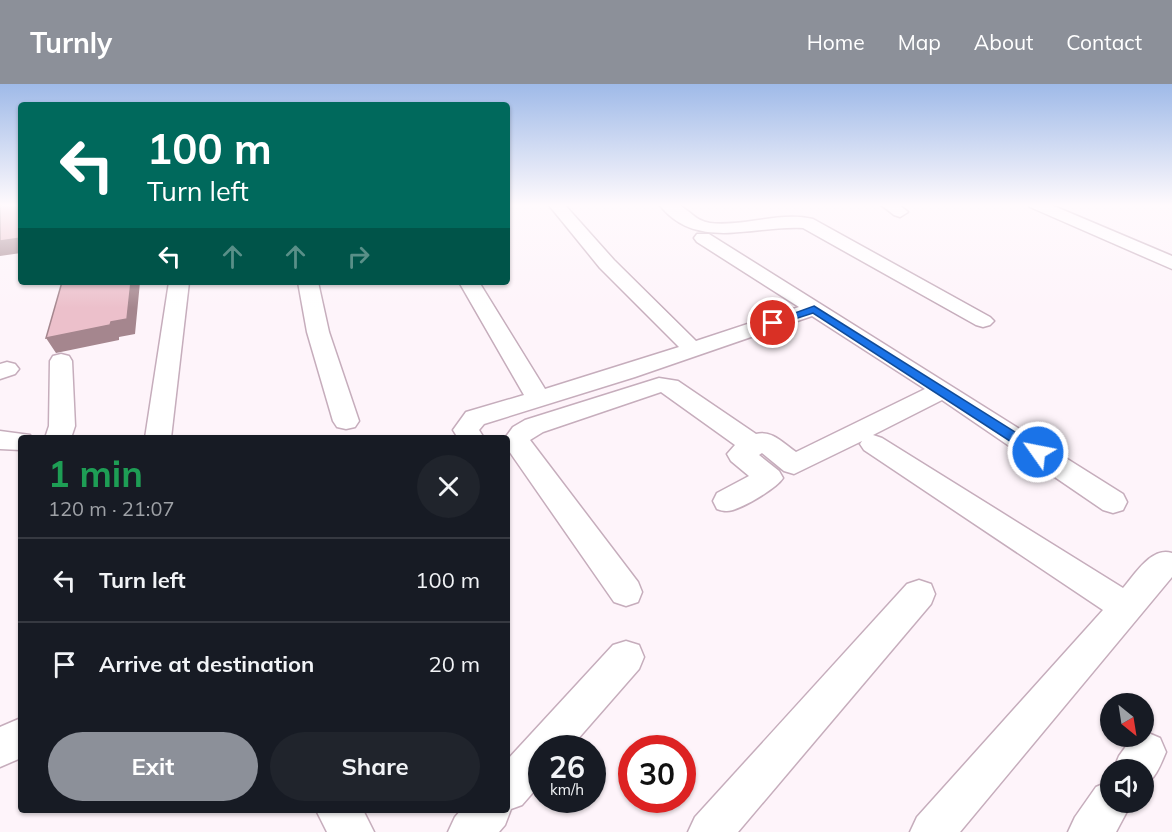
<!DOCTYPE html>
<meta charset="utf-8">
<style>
:root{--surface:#171b24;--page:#20242c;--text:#f1f3f6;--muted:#9ea1a6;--line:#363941;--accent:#8c9099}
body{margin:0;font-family:Mulish,sans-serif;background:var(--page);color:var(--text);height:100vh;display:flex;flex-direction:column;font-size:22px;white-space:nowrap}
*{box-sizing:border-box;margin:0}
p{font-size:20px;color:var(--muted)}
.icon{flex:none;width:33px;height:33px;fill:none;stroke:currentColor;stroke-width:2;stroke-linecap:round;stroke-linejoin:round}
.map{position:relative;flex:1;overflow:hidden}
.details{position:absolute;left:18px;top:351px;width:492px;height:378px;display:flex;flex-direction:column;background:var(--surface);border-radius:6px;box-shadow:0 2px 4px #0004}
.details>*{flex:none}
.banner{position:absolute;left:18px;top:18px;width:492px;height:183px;border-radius:6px;box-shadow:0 2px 4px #0004;background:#00695c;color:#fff;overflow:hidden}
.needle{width:39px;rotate:150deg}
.tools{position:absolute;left:1100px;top:609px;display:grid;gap:12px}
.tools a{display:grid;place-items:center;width:54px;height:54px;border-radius:50%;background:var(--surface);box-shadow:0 2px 4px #0004;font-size:30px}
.speed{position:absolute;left:528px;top:651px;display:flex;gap:12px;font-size:30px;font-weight:700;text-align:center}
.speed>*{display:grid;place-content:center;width:78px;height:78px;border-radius:50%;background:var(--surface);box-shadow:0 2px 4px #0004;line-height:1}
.speed small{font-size:15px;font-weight:400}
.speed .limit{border:9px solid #d22;background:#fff;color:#111}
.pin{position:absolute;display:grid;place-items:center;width:51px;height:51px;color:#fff;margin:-26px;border:3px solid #fff;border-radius:50%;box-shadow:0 2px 6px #0007}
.me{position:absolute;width:66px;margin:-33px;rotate:303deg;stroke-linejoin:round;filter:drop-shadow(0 0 4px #0008)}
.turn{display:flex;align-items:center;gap:21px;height:126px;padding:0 30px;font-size:27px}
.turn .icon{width:78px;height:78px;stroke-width:2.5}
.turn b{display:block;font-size:42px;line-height:51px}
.lanes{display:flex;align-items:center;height:57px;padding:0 30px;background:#0003;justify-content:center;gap:30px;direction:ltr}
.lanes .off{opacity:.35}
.round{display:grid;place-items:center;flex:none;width:63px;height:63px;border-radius:32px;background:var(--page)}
.headline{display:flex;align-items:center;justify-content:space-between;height:102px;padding:0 30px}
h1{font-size:36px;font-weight:700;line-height:45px;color:#1e9e55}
.primary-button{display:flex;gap:12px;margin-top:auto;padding:12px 30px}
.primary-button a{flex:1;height:69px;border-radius:36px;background:var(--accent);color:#fff;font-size:24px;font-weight:700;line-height:69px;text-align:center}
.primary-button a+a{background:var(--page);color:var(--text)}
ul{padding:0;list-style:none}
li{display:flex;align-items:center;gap:18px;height:84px;padding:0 30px;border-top:2px solid var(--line)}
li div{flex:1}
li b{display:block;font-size:22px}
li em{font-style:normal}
header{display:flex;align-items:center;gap:36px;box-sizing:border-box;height:84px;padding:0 30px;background:var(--accent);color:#fff}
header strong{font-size:28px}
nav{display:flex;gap:33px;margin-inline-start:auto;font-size:21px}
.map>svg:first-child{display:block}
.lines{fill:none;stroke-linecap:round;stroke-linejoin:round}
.minor-casing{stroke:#c6adbc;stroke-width:3}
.minor{fill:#fff;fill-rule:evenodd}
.shaded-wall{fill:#a5868e}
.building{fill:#ecc0cb;stroke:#a5868e;stroke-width:1.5}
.route{fill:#1a73e8;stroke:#114b97;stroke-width:1.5}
</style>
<header>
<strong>Turnly</strong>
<nav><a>Home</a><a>Map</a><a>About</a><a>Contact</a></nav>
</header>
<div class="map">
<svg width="1172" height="748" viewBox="0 0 1172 748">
<rect width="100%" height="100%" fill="#fef4fa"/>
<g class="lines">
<!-- minor casing -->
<g class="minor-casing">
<g id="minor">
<path d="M548,120H564L614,176L696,257L799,223L697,158L694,154L697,150H709L1123,410L1127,418L1123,426L1113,429L1103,426L942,316L873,351L882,354L1123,504C1135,490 1152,462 1172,469V493L960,748H910L917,733L1103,526L864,366L860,360L862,357L794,390L784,387L762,369L759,371L779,387L783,394C777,404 738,428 726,427C723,427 720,426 717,425L713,417L717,409L749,392L731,377L727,370L735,361L661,308L543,348L530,356L638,498L642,508L638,518L626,522L614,518L507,364V354H505L513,343L525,336L659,294L678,297L756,350C772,346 783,359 796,368L925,305L812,232L635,293L484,340L479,346L484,354H458L453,346L466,328L524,311L459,198H479L545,305L679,263L600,184Z"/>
<path d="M659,120C664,120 673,118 677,120C690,126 695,137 710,139C744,143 779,127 813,135L990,233L994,237L990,241L983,243L976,241L803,144C754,141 695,168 659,120Z"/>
<polygon points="880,120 898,120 908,128 900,133 894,131"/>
<polygon points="1028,120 1049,120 1172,172 1172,185 1030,123"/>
<polygon points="169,198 189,198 171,354 145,354"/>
<polygon points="298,198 318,198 329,248 359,337 355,343 346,345 337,343 333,337 307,248"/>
<polygon points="61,270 69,272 72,277 75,342 71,354 45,354 49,342 50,277 53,272"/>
<polygon points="7,278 15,280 19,285 15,290 0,295 0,280"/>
<polygon points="0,347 30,351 32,354 21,354 21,366 0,365"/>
<polygon points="919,496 931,500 935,510 931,520 738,748 688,748 695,733 907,500"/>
<polygon points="626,557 639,561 644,573 639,585 570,664 542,664 542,698 522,721 511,725 505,741 499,748 448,748 455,733 461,726 507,726 507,676 613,561"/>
<polygon points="21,634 21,674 0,683 0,643"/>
<path d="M1146,648L1160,654L1166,668C1161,680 1155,696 1143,702V686H1113L1119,672L1132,654L1143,652Z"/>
<polygon points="1110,697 1110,718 1132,718 1116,748 1068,748 1075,733 1096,703"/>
<polygon points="316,726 363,726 374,748 327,748"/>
</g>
</g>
<!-- minor -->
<use href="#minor" class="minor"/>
</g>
<!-- shaded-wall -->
<g class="shaded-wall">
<polygon points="21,154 21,169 0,172 0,157"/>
<polygon points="131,198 140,198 135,250 119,253 119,256 56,269 46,254 111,238"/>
</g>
<!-- building -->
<g class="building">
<polygon points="7,120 21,120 21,154 0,157 0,121"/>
<polygon points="62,198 131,198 127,235 111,238 110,241 46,254"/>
</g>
<!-- sky -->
<linearGradient id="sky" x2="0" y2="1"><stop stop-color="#9fbae8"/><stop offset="0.54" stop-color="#fffafd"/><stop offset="1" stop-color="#fffafd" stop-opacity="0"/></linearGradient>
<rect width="1172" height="224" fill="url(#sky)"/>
<!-- route -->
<polygon class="route" points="814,222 1042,365 1044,368 1042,372 1033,372 813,229 773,242 767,239"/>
</svg>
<div class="tools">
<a><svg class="needle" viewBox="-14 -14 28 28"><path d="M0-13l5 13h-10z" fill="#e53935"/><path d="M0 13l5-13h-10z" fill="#9ea1a6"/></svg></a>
<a><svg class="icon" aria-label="sound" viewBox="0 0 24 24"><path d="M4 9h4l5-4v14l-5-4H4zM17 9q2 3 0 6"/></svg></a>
</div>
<div class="speed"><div>26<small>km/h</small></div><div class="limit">30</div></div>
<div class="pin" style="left:773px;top:239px;background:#d93025"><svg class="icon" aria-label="arrive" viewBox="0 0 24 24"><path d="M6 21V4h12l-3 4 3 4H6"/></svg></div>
<svg class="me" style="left:1038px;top:368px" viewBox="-20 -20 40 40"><circle r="17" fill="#1a73e8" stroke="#fff" stroke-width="3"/><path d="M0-11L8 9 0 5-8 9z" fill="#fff"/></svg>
<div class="banner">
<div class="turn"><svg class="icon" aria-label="left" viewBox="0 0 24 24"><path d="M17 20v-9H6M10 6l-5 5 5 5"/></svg><div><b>100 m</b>Turn left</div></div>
<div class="lanes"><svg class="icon" aria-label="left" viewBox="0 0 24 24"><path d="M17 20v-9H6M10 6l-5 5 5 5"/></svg><svg class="icon off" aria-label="ahead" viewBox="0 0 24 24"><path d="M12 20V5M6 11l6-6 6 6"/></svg><svg class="icon off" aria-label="ahead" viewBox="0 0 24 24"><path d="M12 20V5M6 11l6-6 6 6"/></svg><svg class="icon off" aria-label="right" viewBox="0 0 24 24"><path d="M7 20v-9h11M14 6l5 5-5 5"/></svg></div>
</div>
<section class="details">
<div class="headline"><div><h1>1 min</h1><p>120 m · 21:07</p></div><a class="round"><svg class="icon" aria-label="close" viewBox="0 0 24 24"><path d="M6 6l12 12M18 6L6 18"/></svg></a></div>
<ul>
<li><svg class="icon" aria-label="left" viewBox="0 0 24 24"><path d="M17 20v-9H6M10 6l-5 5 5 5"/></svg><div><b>Turn left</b></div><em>100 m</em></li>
<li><svg class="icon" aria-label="arrive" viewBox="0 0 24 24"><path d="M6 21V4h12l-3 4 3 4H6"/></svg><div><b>Arrive at destination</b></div><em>20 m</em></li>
</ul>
<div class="primary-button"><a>Exit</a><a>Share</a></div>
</section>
</div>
